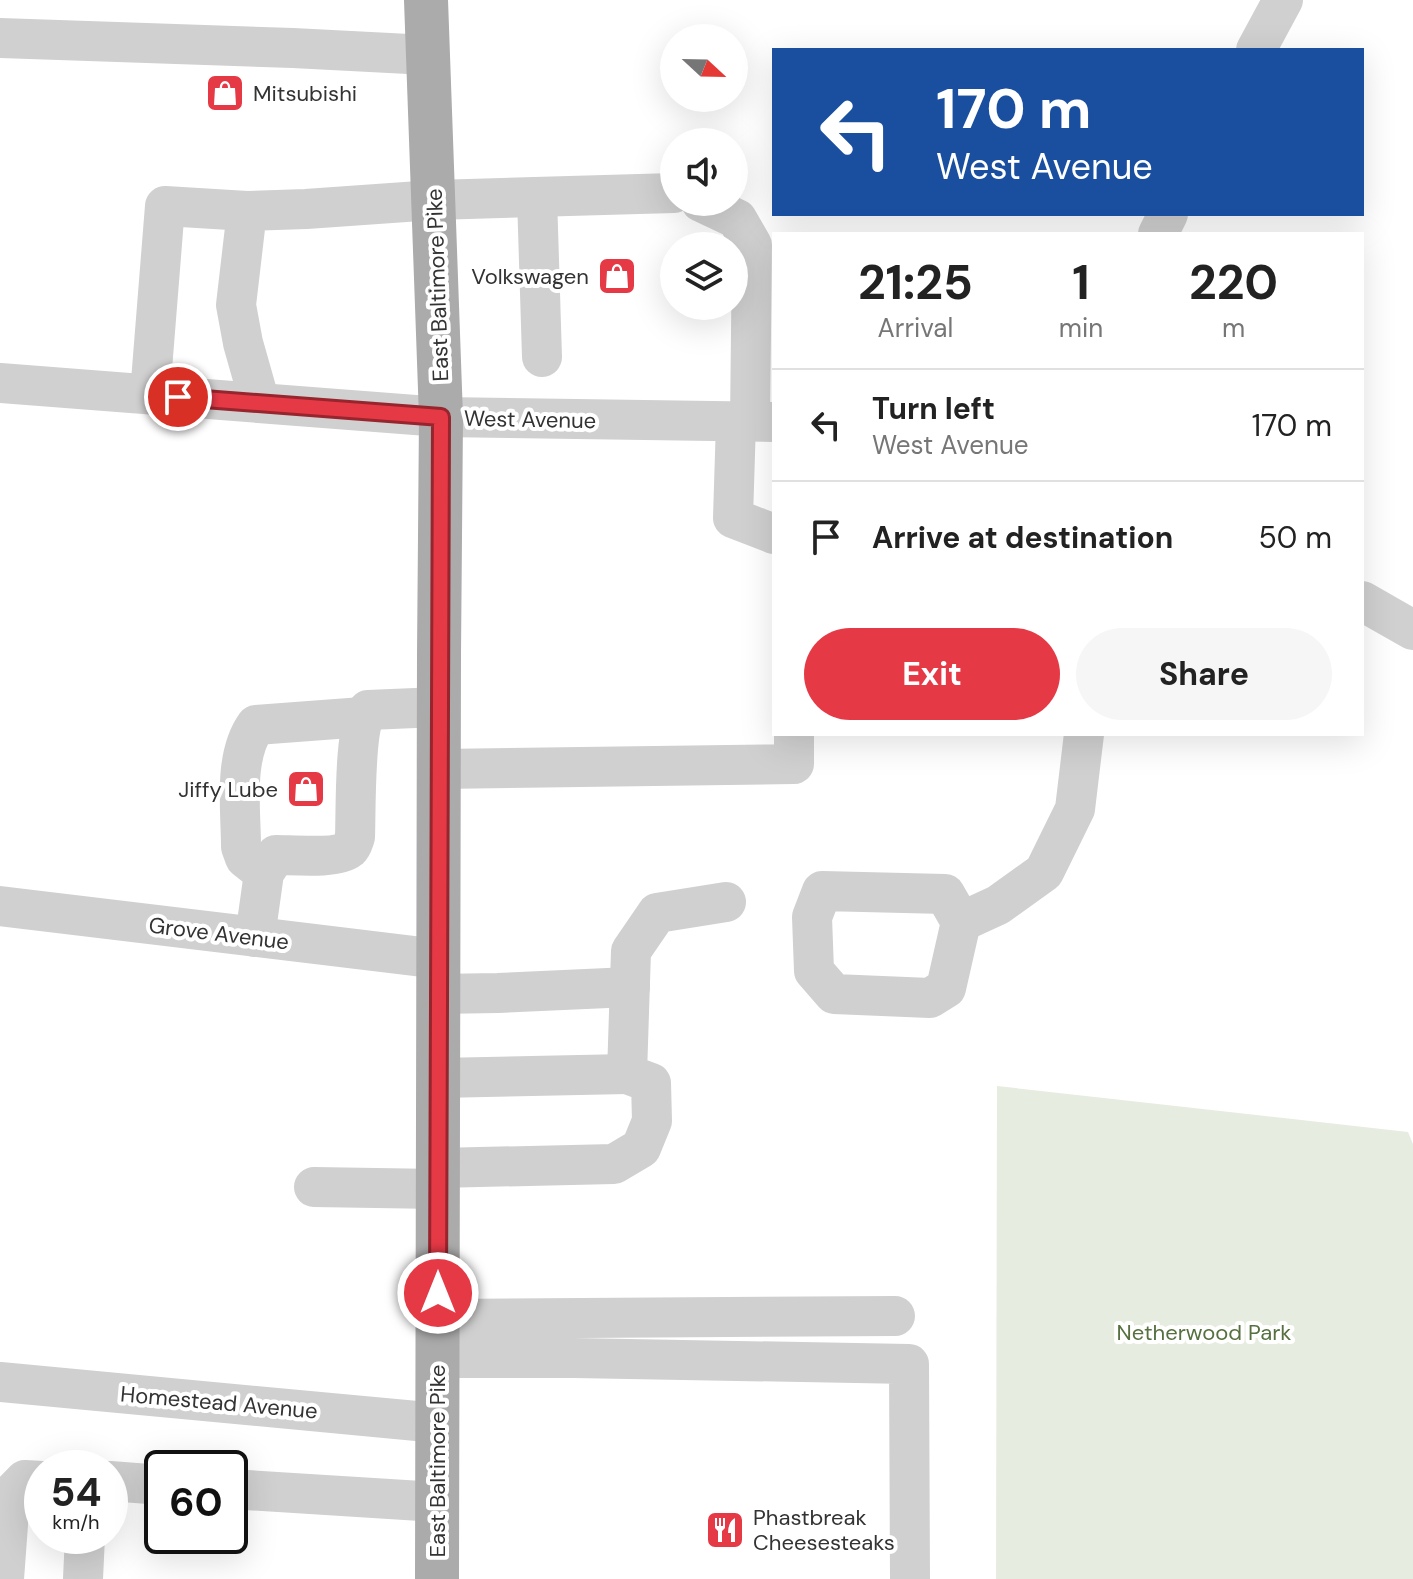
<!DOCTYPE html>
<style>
:root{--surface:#fff;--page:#f6f6f6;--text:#222;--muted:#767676;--line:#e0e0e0;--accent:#e63946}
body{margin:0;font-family:"DM Sans",sans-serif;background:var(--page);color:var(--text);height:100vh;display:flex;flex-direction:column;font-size:30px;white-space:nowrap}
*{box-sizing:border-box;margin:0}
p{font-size:26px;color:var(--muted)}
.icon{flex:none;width:44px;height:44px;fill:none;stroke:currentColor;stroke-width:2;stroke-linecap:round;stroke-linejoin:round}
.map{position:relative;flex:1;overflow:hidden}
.details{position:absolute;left:772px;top:232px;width:592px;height:504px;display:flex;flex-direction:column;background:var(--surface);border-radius:0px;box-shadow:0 8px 32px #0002}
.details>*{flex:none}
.hud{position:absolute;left:772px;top:48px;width:592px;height:168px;border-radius:0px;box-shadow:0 8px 32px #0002;background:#1a4fa0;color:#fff;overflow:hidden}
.needle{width:52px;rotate:112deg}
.fabs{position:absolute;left:660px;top:24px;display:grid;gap:16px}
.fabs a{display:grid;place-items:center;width:88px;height:88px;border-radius:50%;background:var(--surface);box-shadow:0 8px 32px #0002;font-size:40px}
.speed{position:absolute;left:24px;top:1450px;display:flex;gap:16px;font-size:40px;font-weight:700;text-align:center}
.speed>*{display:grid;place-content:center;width:104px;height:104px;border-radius:50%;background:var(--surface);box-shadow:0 8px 32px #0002;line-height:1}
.speed small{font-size:20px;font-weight:400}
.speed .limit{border:4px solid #111;border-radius:12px;background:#fff;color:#111}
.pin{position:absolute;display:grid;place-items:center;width:68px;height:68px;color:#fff;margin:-34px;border:4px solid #fff;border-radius:50%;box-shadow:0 2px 8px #0007}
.me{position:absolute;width:88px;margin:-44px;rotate:0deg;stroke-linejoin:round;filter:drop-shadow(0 0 6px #0008)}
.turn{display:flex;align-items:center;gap:28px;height:168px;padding:0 32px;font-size:36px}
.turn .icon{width:104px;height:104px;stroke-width:2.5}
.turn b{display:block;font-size:56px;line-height:68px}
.eta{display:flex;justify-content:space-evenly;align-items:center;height:136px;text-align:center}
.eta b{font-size:48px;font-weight:700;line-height:56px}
.action{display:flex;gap:16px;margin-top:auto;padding:16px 32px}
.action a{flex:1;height:92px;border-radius:48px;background:var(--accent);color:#fff;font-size:32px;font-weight:700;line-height:92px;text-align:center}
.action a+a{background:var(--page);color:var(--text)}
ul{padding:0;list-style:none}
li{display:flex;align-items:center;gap:24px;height:112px;padding:0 32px;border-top:2px solid var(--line)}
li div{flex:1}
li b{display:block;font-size:30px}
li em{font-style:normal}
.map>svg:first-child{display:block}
.green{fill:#e6ecdf}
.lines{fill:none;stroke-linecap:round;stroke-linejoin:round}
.minor{stroke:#d0d0d0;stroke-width:40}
.major{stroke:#ababab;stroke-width:44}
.route-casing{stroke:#96252e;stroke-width:20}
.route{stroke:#e63946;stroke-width:14}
.labels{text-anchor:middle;stroke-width:8;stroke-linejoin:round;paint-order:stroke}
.poi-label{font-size:22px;fill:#333;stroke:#fff;text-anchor:start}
.street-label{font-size:22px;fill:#333;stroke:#fff}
.park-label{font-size:22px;fill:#56703f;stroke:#fff}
</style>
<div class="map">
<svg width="1413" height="1579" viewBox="0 0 1413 1579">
<rect width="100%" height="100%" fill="#fff"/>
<!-- green -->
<polygon class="green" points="997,1086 1408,1132 1413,1144 1413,1579 996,1579"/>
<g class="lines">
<!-- minor -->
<g class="minor">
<polyline points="0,38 293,48 428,55"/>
<polyline points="1256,50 1283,0"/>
<polyline points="537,197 542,357"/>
<polyline points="701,202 737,219 752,245 750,422"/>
<polyline points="1158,234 1168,214"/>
<polyline points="0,383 441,417 774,422"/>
<polyline points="150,394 165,206 247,211"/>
<polyline points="260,403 243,343 236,305 247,211 306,209 434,200 674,193"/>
<polyline points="736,422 733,518 774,534"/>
<polyline points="1362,601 1413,630"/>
<polyline points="439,769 794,764 794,734"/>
<path d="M264,873L245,858L241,847C241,809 233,757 256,725L363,717"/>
<polygon points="822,891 945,894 961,922 946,988 930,998 834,994 814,971 812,917"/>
<polyline points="0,906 439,959"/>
<polyline points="961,922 998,905 1044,872 1075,809 1084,734"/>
<path d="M255,937L264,873L276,855C293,855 337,859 349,849C353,845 353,842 355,837C356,811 354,727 368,710L439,707"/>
<polyline points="438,994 498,993 630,987"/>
<polyline points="438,1078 627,1074"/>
<polyline points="438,1168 614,1164 641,1148 652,1121 651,1083 627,1074 631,951 657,913 726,902"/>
<polyline points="314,1187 438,1189"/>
<polyline points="437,1319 895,1316"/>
<polyline points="438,1358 574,1358 909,1364 910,1579"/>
<polyline points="0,1382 438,1423"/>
<polyline points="110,1481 162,1485"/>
<polyline points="230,1489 437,1502"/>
<polyline points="4,1579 9,1511 14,1491 25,1480 42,1481"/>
<polyline points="83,1579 85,1536"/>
</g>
<!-- major -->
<polyline class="major" points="426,0 441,417 439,655 437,1579"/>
</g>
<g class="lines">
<!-- route casing -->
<g class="route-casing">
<polyline id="route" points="178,397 441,417 438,1293"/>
</g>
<!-- route -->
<use href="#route" class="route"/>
</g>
<!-- icons -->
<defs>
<g id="shop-square" transform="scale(2)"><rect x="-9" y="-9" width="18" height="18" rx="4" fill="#e63946" stroke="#fff"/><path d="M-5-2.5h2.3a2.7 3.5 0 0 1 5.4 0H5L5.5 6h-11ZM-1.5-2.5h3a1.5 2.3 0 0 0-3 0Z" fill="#fff"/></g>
<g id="restaurant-square" transform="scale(2)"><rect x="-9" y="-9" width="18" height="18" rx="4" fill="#e63946" stroke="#fff"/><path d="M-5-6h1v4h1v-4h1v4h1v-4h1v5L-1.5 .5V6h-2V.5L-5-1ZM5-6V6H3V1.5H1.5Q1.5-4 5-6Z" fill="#fff"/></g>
</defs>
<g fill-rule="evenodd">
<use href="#shop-square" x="225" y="93"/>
<use href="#shop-square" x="617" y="276"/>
<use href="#shop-square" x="306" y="789"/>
<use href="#restaurant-square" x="725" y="1530"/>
</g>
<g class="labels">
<!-- poi labels -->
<g class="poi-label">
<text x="253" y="101">Mitsubishi</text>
<text x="589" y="284" text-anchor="end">Volkswagen</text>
<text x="278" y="797" text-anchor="end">Jiffy Lube</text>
<text x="753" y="1525">Phastbreak<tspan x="753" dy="25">Cheesesteaks</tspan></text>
</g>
<!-- street labels -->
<g class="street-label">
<text transform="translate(437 285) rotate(-92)" y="8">East Baltimore Pike</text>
<text transform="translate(530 419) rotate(1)" y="8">West Avenue</text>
<text transform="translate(219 933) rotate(7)" y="8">Grove Avenue</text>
<text transform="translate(219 1402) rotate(5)" y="8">Homestead Avenue</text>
<text transform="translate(437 1461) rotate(-90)" y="8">East Baltimore Pike</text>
</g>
<!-- park labels -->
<g class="park-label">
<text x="1204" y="1340">Netherwood Park</text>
</g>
</g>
</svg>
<div class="fabs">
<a><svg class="needle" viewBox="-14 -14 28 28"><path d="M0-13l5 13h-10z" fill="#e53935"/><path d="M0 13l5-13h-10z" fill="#767676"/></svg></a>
<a><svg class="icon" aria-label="sound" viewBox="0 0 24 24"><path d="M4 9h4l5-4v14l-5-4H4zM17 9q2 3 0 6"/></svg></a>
<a><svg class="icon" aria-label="layers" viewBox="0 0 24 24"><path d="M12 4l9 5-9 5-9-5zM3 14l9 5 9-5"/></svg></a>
</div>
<div class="speed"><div>54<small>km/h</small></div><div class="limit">60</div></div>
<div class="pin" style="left:178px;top:397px;background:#d93025"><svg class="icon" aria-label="arrive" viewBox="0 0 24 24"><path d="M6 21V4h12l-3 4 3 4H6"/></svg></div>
<svg class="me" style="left:438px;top:1293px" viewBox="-20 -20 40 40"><circle r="17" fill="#e63946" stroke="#fff" stroke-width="3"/><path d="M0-11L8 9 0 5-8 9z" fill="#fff"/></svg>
<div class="hud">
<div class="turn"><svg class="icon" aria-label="left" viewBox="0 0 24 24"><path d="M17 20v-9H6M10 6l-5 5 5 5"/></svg><div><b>170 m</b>West Avenue</div></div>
</div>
<section class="details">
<div class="eta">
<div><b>21:25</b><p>Arrival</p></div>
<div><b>1</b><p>min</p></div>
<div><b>220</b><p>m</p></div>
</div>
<ul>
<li><svg class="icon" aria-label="left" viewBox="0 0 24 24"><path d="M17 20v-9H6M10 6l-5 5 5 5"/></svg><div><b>Turn left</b><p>West Avenue</p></div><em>170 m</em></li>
<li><svg class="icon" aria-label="arrive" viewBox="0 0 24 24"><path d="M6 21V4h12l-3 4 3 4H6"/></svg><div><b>Arrive at destination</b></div><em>50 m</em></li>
</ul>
<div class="action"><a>Exit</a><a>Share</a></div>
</section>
</div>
